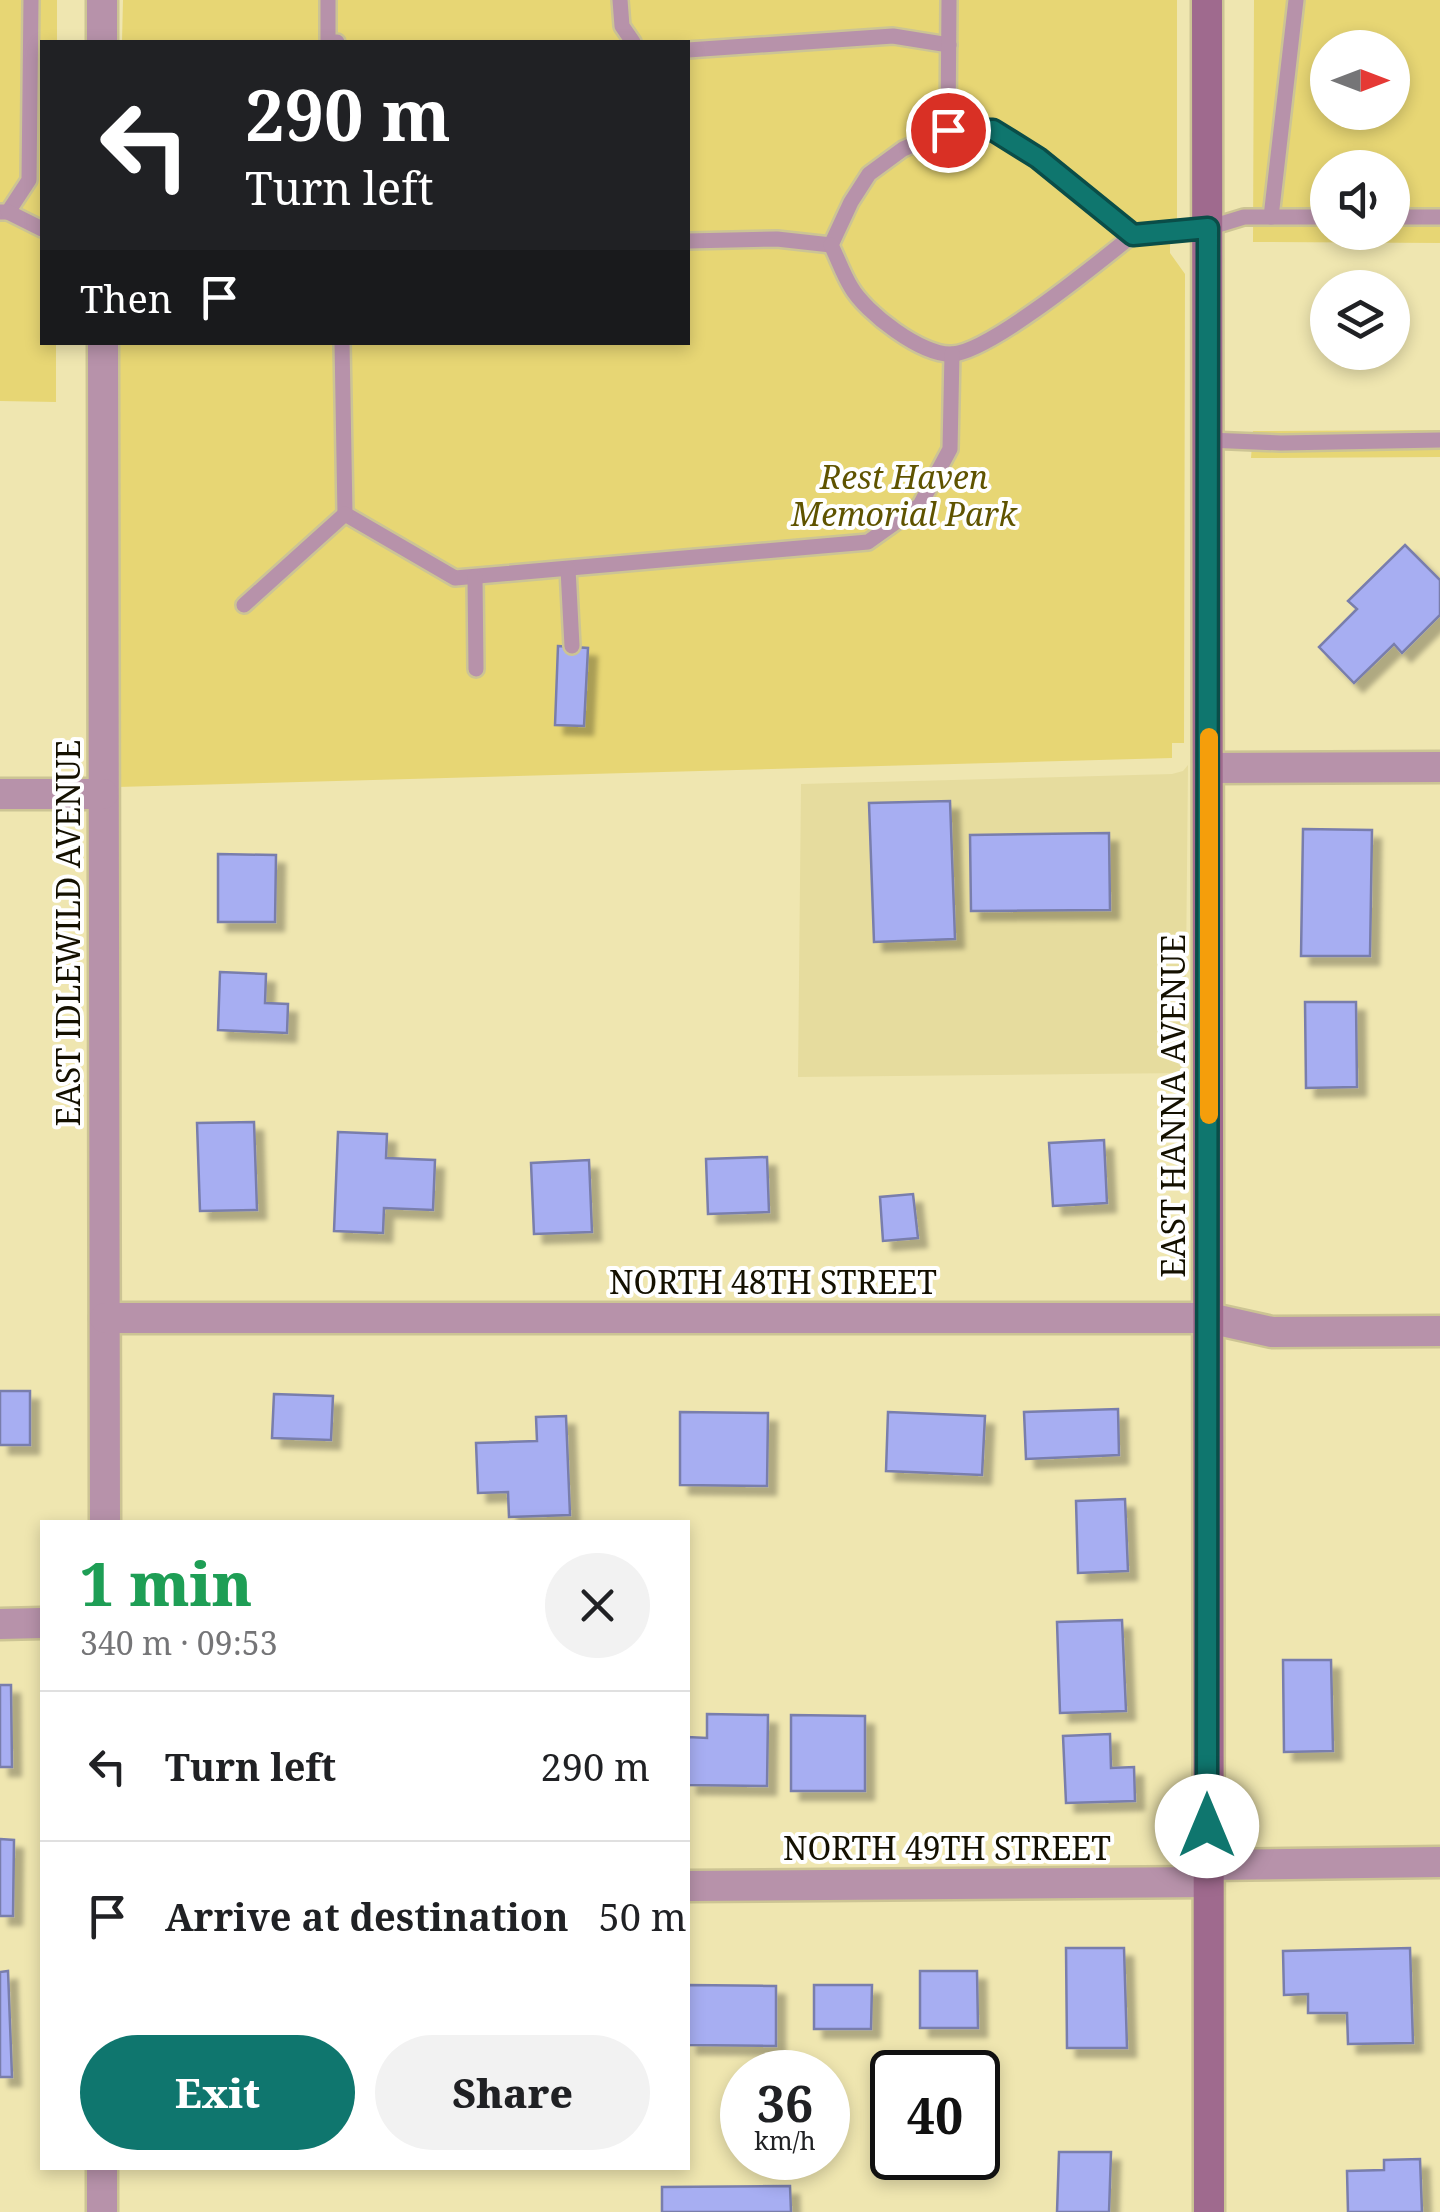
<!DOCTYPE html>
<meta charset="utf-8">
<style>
:root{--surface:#fff;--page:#f2f2f2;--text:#202124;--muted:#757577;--line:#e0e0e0;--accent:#0f766e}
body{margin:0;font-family:"Noto Serif",serif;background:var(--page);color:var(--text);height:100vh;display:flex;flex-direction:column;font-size:38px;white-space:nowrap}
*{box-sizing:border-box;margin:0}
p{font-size:32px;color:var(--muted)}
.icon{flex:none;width:55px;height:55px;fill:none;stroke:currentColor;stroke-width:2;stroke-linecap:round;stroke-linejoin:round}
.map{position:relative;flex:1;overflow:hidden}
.side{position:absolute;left:40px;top:1520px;width:650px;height:650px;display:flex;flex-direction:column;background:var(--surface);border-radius:0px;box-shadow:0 5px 15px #0003}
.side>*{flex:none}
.guide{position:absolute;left:40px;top:40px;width:650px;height:305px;border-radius:0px;box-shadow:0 5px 15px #0003;background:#202124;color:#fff;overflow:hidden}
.needle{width:65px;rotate:90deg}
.fabs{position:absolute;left:1310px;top:30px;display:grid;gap:20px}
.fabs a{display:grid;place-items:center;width:100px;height:100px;border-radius:50%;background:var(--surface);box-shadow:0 5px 15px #0003;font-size:50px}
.speed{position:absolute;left:720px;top:2050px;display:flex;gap:20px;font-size:50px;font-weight:700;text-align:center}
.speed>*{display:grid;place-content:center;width:130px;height:130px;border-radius:50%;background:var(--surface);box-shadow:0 5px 15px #0003;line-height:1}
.speed small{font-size:25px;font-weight:400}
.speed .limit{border:5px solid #111;border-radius:15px;background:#fff;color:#111}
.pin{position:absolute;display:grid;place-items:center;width:85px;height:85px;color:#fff;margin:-42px;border:5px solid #fff;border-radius:50%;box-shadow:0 2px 10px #0007}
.me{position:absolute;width:110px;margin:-55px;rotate:0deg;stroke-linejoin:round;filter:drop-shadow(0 0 8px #0008)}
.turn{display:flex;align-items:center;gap:35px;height:210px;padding:0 40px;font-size:45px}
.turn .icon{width:130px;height:130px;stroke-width:2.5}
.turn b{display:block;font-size:70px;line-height:85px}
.then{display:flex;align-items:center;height:95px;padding:0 40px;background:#0003;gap:20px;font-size:38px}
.round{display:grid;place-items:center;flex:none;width:105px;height:105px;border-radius:52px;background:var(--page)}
.headline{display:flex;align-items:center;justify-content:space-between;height:170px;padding:0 40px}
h1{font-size:60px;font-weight:800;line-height:75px;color:#1e9e55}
.cta{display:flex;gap:20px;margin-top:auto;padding:20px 40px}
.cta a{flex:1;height:115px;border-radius:60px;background:var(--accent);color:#fff;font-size:40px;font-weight:800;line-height:115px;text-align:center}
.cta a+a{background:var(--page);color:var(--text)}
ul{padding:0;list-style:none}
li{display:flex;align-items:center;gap:30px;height:150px;padding:0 40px;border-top:2px solid var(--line)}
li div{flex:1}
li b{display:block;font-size:38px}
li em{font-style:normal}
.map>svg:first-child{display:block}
.built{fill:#e6dc9e}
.green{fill:#e7d674;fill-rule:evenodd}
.building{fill:#a7aef2;stroke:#797eac;stroke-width:2.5;filter:url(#shadow)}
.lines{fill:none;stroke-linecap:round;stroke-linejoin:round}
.lane-casing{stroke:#ccc494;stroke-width:20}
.street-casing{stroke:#ccc494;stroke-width:35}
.secondary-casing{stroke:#ccc494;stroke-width:35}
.lane{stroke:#b792aa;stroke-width:15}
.street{stroke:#b792aa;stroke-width:30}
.secondary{stroke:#9f6a8e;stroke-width:30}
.route-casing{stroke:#0a4d48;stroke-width:25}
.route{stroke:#0f766e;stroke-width:18}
.slow{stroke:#f59e0b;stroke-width:18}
.labels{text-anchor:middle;stroke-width:8;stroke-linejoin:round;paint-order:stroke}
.park-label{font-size:32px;font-style:italic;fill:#5f5300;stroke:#fff}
.street-label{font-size:32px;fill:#141000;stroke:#fff}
</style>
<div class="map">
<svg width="1440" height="2212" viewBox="0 0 1440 2212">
<defs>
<filter id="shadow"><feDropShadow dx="9" dy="9" stdDeviation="2.5" flood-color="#0004"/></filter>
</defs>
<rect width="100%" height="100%" fill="#efe6b0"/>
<!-- built -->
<polygon class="built" points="1188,765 1185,1073 798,1077 801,784 1172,774 1183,771"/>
<!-- green -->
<g class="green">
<polygon points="0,0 57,0 57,42 42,42 42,342 56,343 56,402 0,401"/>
<polygon points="123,0 1177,0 1177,220 1170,222 1170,253 1185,274 1184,743 1172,743 1172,758 117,787 120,343 688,342 688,42 122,42"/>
<path d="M1254,0H1440V243L1253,242ZM1328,48H1392V112H1328ZM1328,168H1392V232H1328Z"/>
<polygon points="1440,430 1440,457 1251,458 1253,431"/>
</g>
<!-- building -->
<g class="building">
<polygon points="1405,545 1440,580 1440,615 1402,653 1394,644 1354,683 1319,647 1357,609 1348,601"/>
<polygon points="558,646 588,648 584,726 555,725"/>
<polygon points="950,801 955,939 874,942 869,803"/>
<polygon points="1303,829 1372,830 1370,956 1301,956"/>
<polygon points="1109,833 1110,910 971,911 970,835"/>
<polygon points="218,854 276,855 275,922 218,922"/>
<polygon points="220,972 266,974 265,1003 288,1004 287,1033 218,1030"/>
<polygon points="1305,1002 1356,1002 1357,1087 1306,1088"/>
<polygon points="254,1122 257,1210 200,1211 197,1123"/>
<polygon points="338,1132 387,1134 386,1158 435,1160 433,1210 384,1208 383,1233 334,1231"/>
<polygon points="1104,1140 1107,1203 1053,1206 1049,1143"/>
<polygon points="767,1157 769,1212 708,1214 706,1159"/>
<polygon points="589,1160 592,1232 534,1234 531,1163"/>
<polygon points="913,1194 918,1238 883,1241 880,1197"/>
<rect x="0" y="1391" width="30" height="54"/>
<polygon points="274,1394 333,1396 331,1440 272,1438"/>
<polygon points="1118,1409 1119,1455 1026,1459 1024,1412"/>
<polygon points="680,1412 768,1413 767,1486 680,1485"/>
<polygon points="888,1412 985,1416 982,1475 886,1471"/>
<polygon points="566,1416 570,1515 509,1517 508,1492 478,1493 476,1443 537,1441 536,1417"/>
<polygon points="1125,1499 1128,1571 1078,1573 1076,1501"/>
<polygon points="1122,1620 1126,1711 1060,1713 1057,1622"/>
<polygon points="1283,1660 1331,1660 1333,1751 1284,1752"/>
<polygon points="0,1685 11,1685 12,1767 0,1767"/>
<polygon points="707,1714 768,1715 767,1786 688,1785 688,1737 707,1738"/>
<polygon points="791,1715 865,1716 865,1791 791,1791"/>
<polygon points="1110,1734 1111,1768 1134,1767 1135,1801 1066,1803 1063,1736"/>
<polygon points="0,1839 14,1840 13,1916 0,1916"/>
<polygon points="1066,1948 1124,1948 1127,2048 1067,2048"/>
<polygon points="1410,1948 1413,2043 1348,2044 1347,2013 1308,2013 1308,1994 1284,1995 1283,1951"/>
<polygon points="8,1971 12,2077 0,2077 0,1972"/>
<polygon points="920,1971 977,1971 978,2028 920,2028"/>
<polygon points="688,1985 776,1986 776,2046 688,2045"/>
<polygon points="814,1985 872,1985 871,2029 814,2029"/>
<polygon points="1059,2152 1111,2152 1109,2212 1057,2212"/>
<polygon points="1420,2159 1422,2212 1348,2212 1347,2171 1384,2170 1384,2160"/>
<polygon points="790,2186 791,2212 662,2212 662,2187"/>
</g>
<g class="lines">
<!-- lane casing -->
<g class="lane-casing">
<g id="lane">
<polyline points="328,0 328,42 337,42"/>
<polyline points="620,0 622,26 633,42"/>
<polyline points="688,50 893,36 949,45"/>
<polyline points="948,130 949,0"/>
<polyline points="0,212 8,212 29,180 31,0"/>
<polyline points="8,212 42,229"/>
<polyline points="1271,217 1296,0"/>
<polyline points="1392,217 1440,217"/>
<polyline points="688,241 777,239 831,245 851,202 869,174 903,149 948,130 993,130 1038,158 1133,235 1208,228 1244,217 1328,217"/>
<path d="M831,245C838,259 843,274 851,287C865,312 922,356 952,354C990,352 1099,262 1133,235"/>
<polyline points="342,342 345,514 455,578 868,542 920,505 950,449 952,354"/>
<polyline points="1208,440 1281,443 1440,440"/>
<polyline points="568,569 572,646"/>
<polyline points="475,577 476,669"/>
<polyline points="244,605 345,514"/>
</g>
</g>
<!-- street casing -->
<g class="street-casing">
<g id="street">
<polyline points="102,0 102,42"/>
<polyline points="103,342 105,1522"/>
<polyline points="1209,768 1440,767"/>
<polyline points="0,794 103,794"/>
<polyline points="105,1318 1209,1318 1272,1332 1440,1331"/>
<polyline points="0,1624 42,1623"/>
<polyline points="1207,1865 1440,1862"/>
<polyline points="688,1886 1207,1882"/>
<polyline points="102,2212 102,2168"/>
</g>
</g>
<!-- secondary casing -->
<g class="secondary-casing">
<polyline id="secondary" points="1207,0 1209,2212"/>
</g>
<!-- lane -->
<use href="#lane" class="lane"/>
<!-- street -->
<use href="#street" class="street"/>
<!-- secondary -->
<use href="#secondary" class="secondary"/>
</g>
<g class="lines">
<!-- route casing -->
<g class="route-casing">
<polyline id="route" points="948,130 993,130 1038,158 1133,235 1208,228 1207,1826"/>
</g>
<!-- route -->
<use href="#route" class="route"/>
<!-- slow -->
<polyline class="slow" points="1209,737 1209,1115"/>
</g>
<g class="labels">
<!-- park labels -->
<g class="park-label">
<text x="904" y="489">Rest Haven<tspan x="904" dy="37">Memorial Park</tspan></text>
</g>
<!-- street labels -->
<g class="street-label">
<text transform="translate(69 933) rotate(-90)" y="11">EAST IDLEWILD AVENUE</text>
<text transform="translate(1174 1106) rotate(-90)" y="11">EAST HANNA AVENUE</text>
<text x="773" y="1294">NORTH 48TH STREET</text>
<text x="947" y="1860">NORTH 49TH STREET</text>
</g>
</g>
</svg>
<div class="fabs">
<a><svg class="needle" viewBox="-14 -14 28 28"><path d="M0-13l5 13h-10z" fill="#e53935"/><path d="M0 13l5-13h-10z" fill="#757577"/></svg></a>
<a><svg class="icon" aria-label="sound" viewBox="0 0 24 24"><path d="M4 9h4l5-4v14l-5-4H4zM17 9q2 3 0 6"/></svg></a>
<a><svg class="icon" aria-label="layers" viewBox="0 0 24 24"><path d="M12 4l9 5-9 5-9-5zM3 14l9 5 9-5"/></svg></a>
</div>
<div class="speed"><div>36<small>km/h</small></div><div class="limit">40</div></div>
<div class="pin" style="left:948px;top:130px;background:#d93025"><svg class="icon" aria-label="arrive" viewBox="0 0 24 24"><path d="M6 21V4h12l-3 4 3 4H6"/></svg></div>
<svg class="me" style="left:1207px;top:1826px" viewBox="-20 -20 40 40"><circle r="19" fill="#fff"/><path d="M0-13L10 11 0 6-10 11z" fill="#0f766e"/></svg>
<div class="guide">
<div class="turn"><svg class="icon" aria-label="left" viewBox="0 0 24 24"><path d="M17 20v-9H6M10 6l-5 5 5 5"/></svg><div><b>290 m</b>Turn left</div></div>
<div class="then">Then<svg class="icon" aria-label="arrive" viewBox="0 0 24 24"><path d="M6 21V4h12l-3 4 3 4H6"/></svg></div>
</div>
<section class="side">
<div class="headline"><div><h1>1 min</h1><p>340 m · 09:53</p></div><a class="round"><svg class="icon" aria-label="close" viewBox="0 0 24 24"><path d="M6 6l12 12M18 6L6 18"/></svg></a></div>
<ul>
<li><svg class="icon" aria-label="left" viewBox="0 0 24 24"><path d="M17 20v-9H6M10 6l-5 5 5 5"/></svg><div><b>Turn left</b></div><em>290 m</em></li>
<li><svg class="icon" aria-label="arrive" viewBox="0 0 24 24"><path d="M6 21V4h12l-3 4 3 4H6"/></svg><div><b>Arrive at destination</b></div><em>50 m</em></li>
</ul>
<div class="cta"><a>Exit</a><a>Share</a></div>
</section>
</div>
